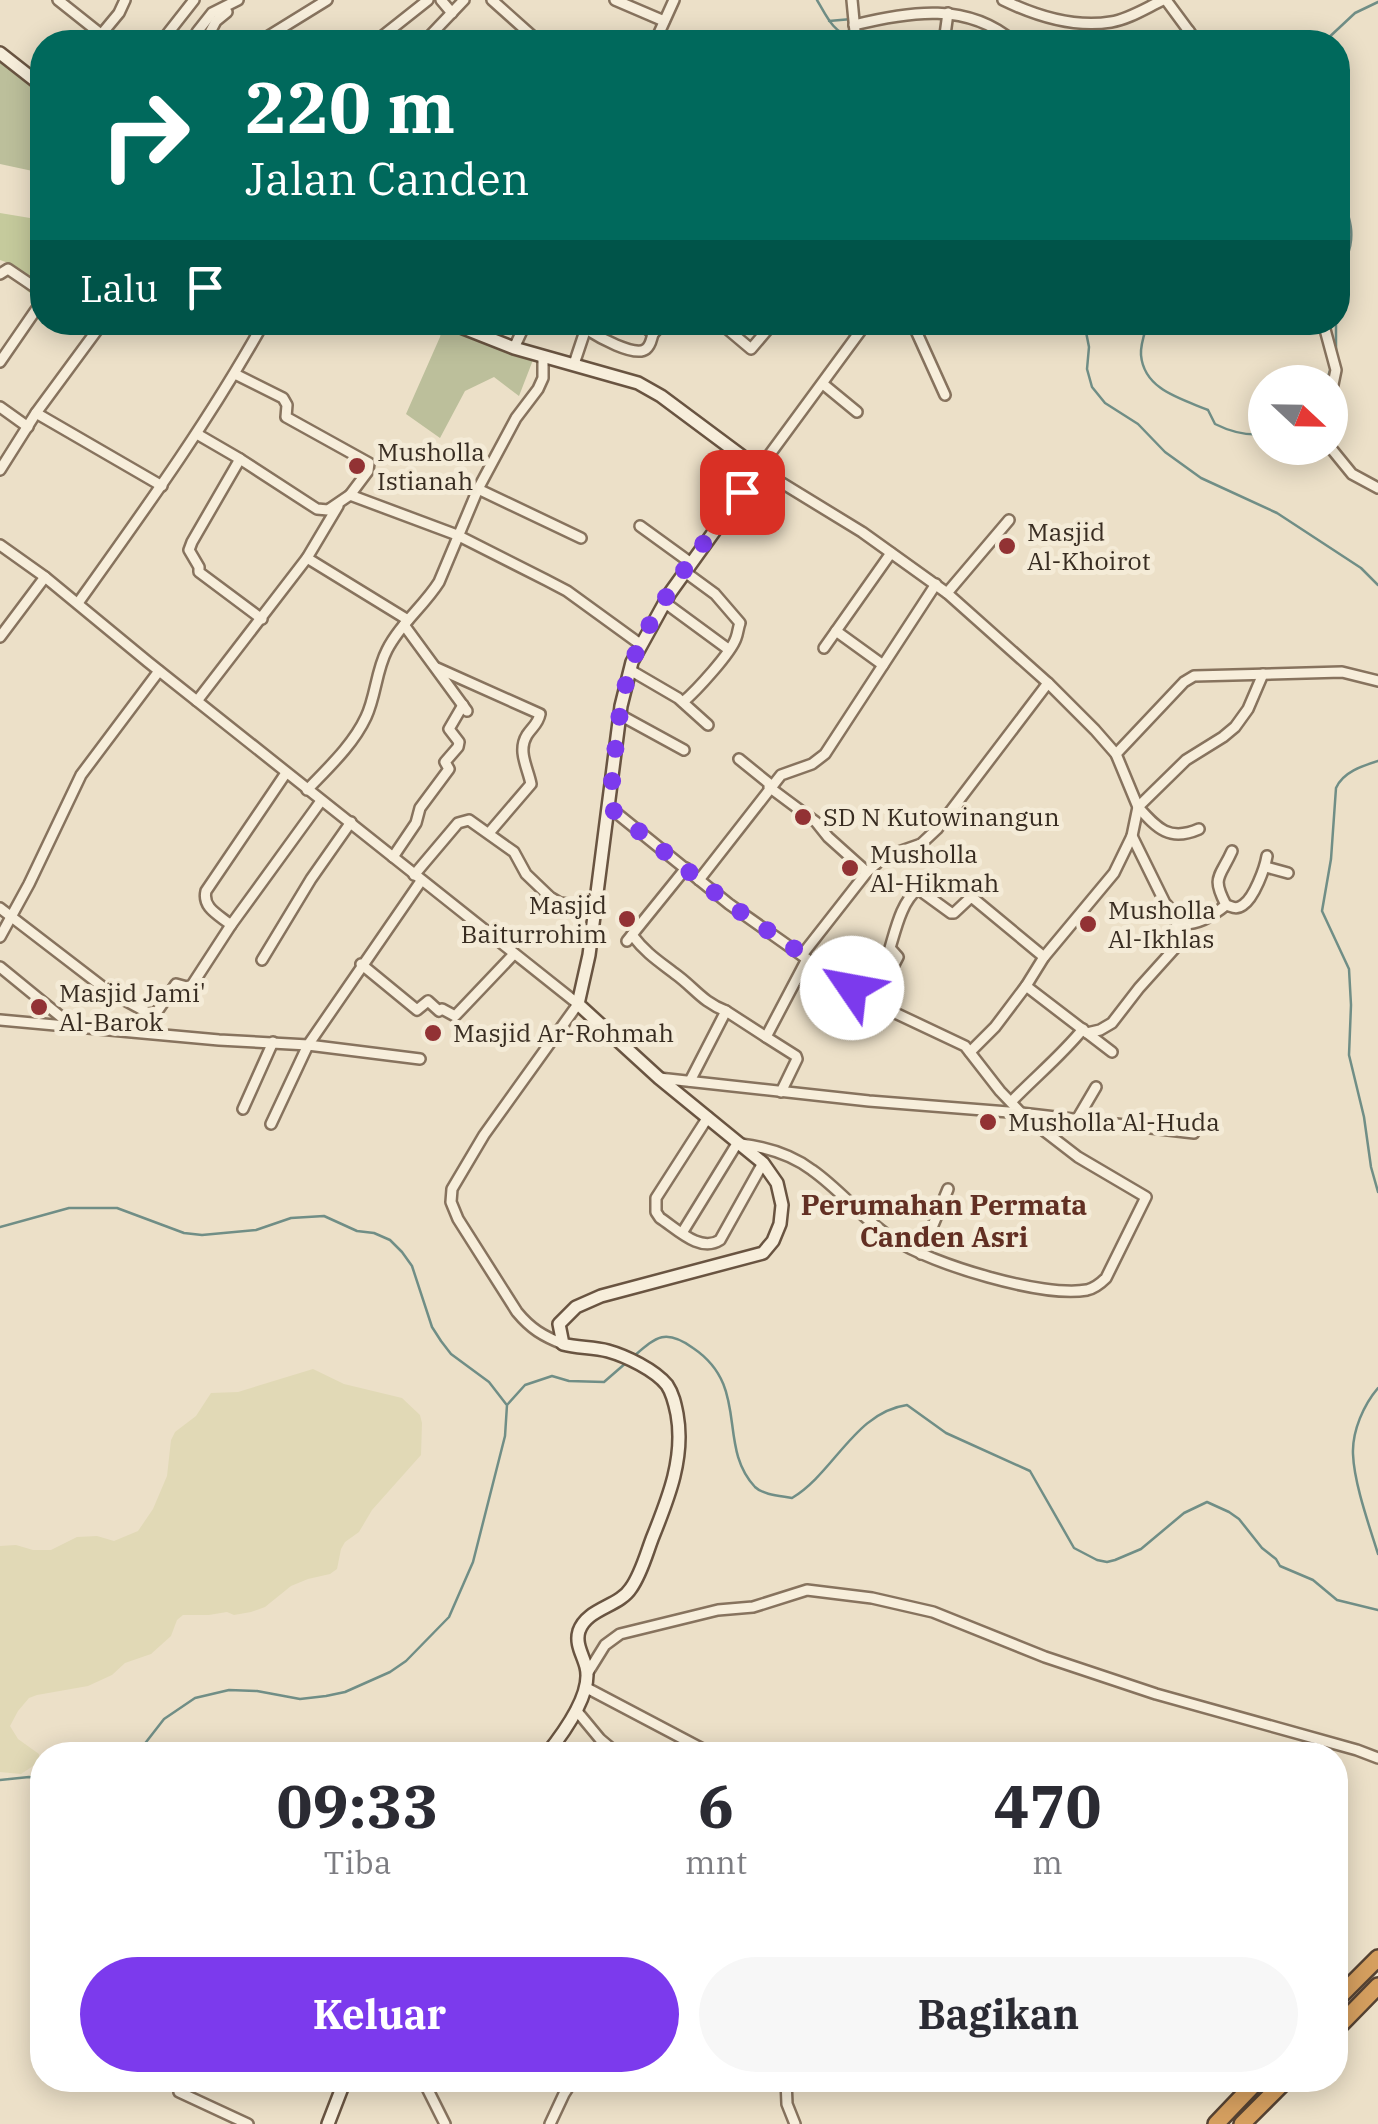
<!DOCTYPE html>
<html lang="id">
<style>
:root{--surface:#fff;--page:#f7f7f7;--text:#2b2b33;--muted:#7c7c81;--accent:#7c3aed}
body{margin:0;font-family:"IBM Plex Serif",serif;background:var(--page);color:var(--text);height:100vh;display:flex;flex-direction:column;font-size:38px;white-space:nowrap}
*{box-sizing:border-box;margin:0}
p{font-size:32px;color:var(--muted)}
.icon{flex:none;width:55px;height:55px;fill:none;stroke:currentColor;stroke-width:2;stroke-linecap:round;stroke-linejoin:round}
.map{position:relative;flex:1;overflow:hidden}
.panel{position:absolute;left:30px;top:1742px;width:1318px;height:350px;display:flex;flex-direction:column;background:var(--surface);border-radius:40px;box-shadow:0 5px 25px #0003}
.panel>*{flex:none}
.hud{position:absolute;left:30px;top:30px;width:1320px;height:305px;border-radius:40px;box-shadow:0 5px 25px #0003;background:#00695c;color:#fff;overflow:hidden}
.needle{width:65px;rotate:112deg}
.controls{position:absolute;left:1248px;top:365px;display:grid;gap:20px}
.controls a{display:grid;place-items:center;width:100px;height:100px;border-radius:50%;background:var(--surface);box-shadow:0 5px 25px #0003;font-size:50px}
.pin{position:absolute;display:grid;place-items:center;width:85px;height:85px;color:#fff;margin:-42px;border-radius:20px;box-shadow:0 5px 15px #0006}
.me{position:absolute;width:110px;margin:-55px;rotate:303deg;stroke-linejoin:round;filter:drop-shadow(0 0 8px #0008)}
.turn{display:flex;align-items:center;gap:35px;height:210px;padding:0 50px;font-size:45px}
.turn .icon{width:130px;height:130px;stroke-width:2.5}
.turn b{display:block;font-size:70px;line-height:85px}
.then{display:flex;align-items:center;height:95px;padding:0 50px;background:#0003;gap:20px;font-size:38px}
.eta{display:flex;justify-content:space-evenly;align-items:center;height:170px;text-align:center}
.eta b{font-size:60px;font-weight:700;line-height:70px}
.action{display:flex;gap:20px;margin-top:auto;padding:20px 50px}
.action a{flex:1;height:115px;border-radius:60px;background:var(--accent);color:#fff;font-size:40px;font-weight:700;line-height:115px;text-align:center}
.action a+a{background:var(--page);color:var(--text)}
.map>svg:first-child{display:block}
.farmland{fill:#e1d9b6}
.green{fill:#c5ca9c}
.cemetery{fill:#bcbf9b}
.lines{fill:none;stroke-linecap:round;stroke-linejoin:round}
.stream{stroke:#708e86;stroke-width:2.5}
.street-casing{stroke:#87735e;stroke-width:14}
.secondary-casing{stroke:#695441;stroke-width:16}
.highway-casing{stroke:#554232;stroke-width:20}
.street{stroke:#f7eedb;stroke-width:9}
.secondary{stroke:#f7eedb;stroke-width:11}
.highway{stroke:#d59f5f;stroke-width:15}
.route{stroke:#7c3aed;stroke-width:18;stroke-dasharray:0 32.4}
.poi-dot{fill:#923234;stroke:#f4ebd7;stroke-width:4}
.labels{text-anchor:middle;stroke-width:10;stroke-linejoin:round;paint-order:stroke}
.poi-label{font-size:25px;fill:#382c21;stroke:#f4ebd7;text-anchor:start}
.neighbourhood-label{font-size:28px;font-weight:bold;fill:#622f23;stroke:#f4ebd7}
</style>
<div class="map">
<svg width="1378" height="2124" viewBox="0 0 1378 2124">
<rect width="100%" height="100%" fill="#ece0c8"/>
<!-- farmland -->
<polygon class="farmland" points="313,1369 344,1384 402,1398 420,1415 422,1423 421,1455 372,1510 359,1532 345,1542 341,1549 337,1569 330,1574 308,1579 291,1586 265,1607 251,1612 234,1615 227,1612 209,1615 183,1615 177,1620 171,1636 151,1654 125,1663 112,1675 88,1686 37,1695 29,1698 18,1711 10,1726 18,1739 39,1754 39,1762 21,1774 0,1772 0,1546 16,1545 33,1550 51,1550 77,1537 97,1536 114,1541 138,1531 153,1509 167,1476 171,1440 175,1432 196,1416 211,1393 238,1392"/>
<!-- green -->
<path class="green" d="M0,213L42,220V301C27,291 15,285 14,265L0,260Z"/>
<!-- cemetery -->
<g class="cemetery">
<polygon points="0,62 42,94 42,173 0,164"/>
<polygon points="443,325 533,360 519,396 494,377 465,391 440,438 406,414 440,337"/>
</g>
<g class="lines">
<!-- stream -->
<g class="stream">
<path d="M817,0C826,15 833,33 852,37"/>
<polyline points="829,21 863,18"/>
<polyline points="1002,28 1016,37"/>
<polyline points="860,39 936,42"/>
<polyline points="197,42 206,27"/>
<polyline points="1324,42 1355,13 1378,2"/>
<path d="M1338,188C1351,217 1360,243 1338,271"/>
<polyline points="1084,322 1089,347 1087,369 1092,387 1105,403 1138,424 1165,452 1201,478 1277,513 1361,568 1378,585"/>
<path d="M1148,322C1145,332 1140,345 1141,355C1144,390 1182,399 1208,410L1215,424C1231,432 1247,436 1265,434"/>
<polyline points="1336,353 1336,322"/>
<polyline points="1326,382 1332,365"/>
<path d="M1378,761C1362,766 1343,772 1336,788L1331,859L1322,911L1349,969L1351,1005L1349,1055L1364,1117L1371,1167L1378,1192"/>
<polyline points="0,1227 69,1208 117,1208 184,1233 202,1235 256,1230 291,1218 324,1216 357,1231 374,1233 390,1240 402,1252 412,1266 432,1327 441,1341 451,1354 489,1382 506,1404"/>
<path d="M633,1357C656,1337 665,1328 693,1348C751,1387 716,1445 755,1487C763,1495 782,1496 792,1498C834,1473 855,1412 907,1405L946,1433L1030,1471L1074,1548L1097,1560L1107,1562L1115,1560L1141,1549L1184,1513L1207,1502L1229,1512L1239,1519L1262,1548L1276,1559L1280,1566L1313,1580L1337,1600L1378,1610"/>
<path d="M1378,1388C1364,1404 1352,1431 1353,1454C1354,1483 1369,1525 1378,1554"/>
<polyline points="136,1755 164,1719 195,1698 229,1690 257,1691 300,1699 326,1696 345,1692 390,1672 406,1661 449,1617 473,1562 505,1436 507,1405 525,1385 552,1376 569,1381 604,1382 627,1362"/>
<polyline points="0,1780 29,1777 42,1779"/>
</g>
<!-- street casing -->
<g class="street-casing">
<g id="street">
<polyline points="58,0 102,35"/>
<polyline points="441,0 452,13"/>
<polyline points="492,0 539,42"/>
<polyline points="615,0 664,21"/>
<polyline points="852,0 856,42"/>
<path d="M1003,0C1036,16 1075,28 1111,22C1129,19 1146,8 1163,0"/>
<polyline points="1166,0 1197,42"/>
<path d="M854,25C910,11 968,2 1014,42"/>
<polyline points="197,32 212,13 238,0"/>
<polyline points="95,42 119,13 125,0"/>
<polyline points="161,42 194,0"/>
<polyline points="205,42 216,21 227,12"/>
<polyline points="259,42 327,0"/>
<polyline points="375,42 428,0"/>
<polyline points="424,42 464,0"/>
<polyline points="580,42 584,38"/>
<polyline points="655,42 674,0"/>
<polyline points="944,42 948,13"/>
<polyline points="1178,42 1189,31"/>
<polyline points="0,274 8,269 42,292"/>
<polyline points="640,322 653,334 664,322"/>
<polyline points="719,322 751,349 774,322"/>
<polyline points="867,322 759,469 862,532 947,593 1048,683 1095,730 1116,754 1138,807 1132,836 1114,873 1044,957 1026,986 995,1027 970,1052"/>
<polyline points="912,322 945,395"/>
<polyline points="1323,322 1336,370 1330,399"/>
<path d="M586,329C597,336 635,358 646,349C651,345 651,340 653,334"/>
<polyline points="514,348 526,322"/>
<polyline points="0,362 42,301"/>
<polyline points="574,364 588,322"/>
<polyline points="235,374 283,398 287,405 286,417 369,463 368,471 350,495"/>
<polyline points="823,384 857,412"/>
<polyline points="0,407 28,427"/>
<polyline points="36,413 162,486"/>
<polyline points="197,434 240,459 317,509 328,510 350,495 457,535 546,580 567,591 640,644"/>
<polyline points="1330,447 1352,474 1378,488"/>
<polyline points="240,459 192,542 189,550 199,567 199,572 262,619"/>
<polyline points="0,470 36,413 103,322"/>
<polyline points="478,489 581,538"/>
<polyline points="640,526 691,563"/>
<path d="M0,545L45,577L148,662L578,1004L484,1135L452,1189L451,1202L458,1219L517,1312C531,1329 543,1336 563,1344"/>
<polyline points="307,558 408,620"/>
<polyline points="947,593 1009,520"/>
<polyline points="664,602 728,649"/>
<path d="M78,603C143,512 209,421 264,322"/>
<polyline points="404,625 467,711"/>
<polyline points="836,631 883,665"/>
<polyline points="0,637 45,577"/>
<polyline points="824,648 891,553"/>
<path d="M437,668L540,714C538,724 533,726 527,735C517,751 528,768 531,784L489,833"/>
<polyline points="630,670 678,698 708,725"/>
<polyline points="197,701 307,558 338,506"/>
<path d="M683,702C696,691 731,653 736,638C738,633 738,628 740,623L715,594L685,572"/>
<polyline points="620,715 684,750"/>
<polyline points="1116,754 1184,682 1194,676 1342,672 1378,681"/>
<polyline points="739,759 771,785"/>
<polyline points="769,787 816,822 828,837 867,872"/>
<path d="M307,790C328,768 353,745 366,717C376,696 376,671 387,650C400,624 424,606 439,582L478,489L516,418L538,389L543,378V356"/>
<path d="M609,807L729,904L807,959L874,1003L965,1046L1000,1091L1021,1113L1078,1157L1146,1197L1106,1278C1100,1284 1095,1288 1087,1290C1043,1298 932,1264 895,1240C864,1221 842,1191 812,1170C792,1155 766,1147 741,1144"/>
<path d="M1199,829C1169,842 1157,828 1138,807L1186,760L1223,737L1235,727L1248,709L1263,674"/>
<path d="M1132,836L1165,903L1184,924C1200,924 1214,915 1226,905C1233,907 1236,910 1243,905C1254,898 1265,868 1267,856"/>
<polyline points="393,857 416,823 420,808 449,769 445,762 458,747 459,742 449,729 463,705"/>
<polyline points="1266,867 1288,873"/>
<polyline points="414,875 458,823 469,820 514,852 526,874 550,897 560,903 596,907"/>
<polyline points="699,880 781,775 812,764 825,754 936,584"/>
<path d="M1226,905C1211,876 1220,878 1232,851"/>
<polyline points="0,908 108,991 154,1016"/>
<path d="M231,925C219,915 202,908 206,891L286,773"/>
<path d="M632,935C646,953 657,960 674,973C694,987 702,1002 726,1011"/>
<polyline points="0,937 29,884 81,775 159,671"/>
<polyline points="627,941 686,868"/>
<polyline points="802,955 867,872 884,857 921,844 937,829 1048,683"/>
<polyline points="262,960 311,879 351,822"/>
<polyline points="361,964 417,1010 428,1001 439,1011 442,1009 455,1016 513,955"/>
<polyline points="0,967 71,1025"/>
<polyline points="1026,986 1112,1052"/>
<path d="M874,1003L898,957L890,948C896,928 902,901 918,889L951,913H954L970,898L974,899L1044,957"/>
<polyline points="0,1020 219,1040 308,1045 420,1059"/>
<polyline points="147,1032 154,1016 176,984 187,987 192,985 231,925 321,801"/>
<polyline points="1087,1033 1100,1030 1112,1023 1139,988 1175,948 1177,918"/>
<polyline points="766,1037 796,1056 797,1059 781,1092"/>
<polyline points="659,1078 869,1101 1021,1113 1194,1133"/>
<polyline points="690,1081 726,1011 766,1037 807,959"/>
<path d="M1011,1102C1035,1077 1061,1056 1083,1029"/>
<polyline points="243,1109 273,1042"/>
<path d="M708,1117L656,1198V1212L660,1218C677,1229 700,1253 720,1240L763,1163"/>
<polyline points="1076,1121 1096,1087"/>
<polyline points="271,1124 308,1045 421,881"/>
<polyline points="682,1233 738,1142"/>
<polyline points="921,1254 948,1189"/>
<polyline points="587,1674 605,1645 620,1634 718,1610 753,1607 807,1590 872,1598 933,1612 1045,1657 1156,1694 1357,1750 1378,1758"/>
<polyline points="585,1687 714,1755"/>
<polyline points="576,1710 600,1739 619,1755"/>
<polyline points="423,2080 445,2124"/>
<polyline points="786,2080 787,2104 795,2124"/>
<polyline points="179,2092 248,2124"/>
<polyline points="550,2124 564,2094 573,2080"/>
</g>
</g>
<!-- secondary casing -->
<g class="secondary-casing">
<g id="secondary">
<polyline points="0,53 42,86"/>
<path d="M448,322L514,348L638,383L661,396L759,469L670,593L632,662L621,706L589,955L578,1004L659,1078L763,1163L777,1183L782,1205L780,1224L773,1241L763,1253L601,1296L576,1307L559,1324L563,1344C577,1348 593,1347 608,1351C626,1356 655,1370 667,1385C673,1394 675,1404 677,1414C685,1458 668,1499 652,1539C646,1555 641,1574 631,1588C619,1607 587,1608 579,1631C575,1644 583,1655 586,1667C593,1694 562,1735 546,1755"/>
<polyline points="328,2124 345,2080"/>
</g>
</g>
<!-- highway casing -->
<g class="highway-casing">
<g id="highway">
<polyline points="1335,2001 1378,1958"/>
<polyline points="1335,2030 1378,1986"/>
<polyline points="1216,2124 1258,2080"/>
<polyline points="1242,2124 1286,2080"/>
</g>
</g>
<!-- street -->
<use href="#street" class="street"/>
<!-- secondary -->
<use href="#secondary" class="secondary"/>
<!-- highway -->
<use href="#highway" class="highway"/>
</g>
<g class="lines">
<!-- route -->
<path class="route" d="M742,492C704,544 645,614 628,676C616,718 615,764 609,807L729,904L852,988"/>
</g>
<!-- markers -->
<g class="poi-dot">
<circle cx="357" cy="466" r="10"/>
<circle cx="1007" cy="546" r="10"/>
<circle cx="803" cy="817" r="10"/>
<circle cx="850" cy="868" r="10"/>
<circle cx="627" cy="919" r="10"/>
<circle cx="1088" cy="924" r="10"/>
<circle cx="39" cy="1007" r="10"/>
<circle cx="433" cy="1033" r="10"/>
<circle cx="988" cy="1122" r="10"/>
</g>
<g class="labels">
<!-- poi labels -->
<g class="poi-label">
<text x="377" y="461">Musholla<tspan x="377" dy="29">Istianah</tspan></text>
<text x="1027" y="541">Masjid<tspan x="1027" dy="29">Al-Khoirot</tspan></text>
<text x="823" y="826">SD N Kutowinangun</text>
<text x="870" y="863">Musholla<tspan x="870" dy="29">Al-Hikmah</tspan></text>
<text x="607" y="914" text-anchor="end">Masjid<tspan x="607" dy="29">Baiturrohim</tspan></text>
<text x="1108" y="919">Musholla<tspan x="1108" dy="29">Al-Ikhlas</tspan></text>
<text x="59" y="1002">Masjid Jami'<tspan x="59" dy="29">Al-Barok</tspan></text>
<text x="453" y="1042">Masjid Ar-Rohmah</text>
<text x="1008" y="1131">Musholla Al-Huda</text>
</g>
<!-- neighbourhood labels -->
<g class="neighbourhood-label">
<text x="944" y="1215">Perumahan Permata<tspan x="944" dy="32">Canden Asri</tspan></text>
</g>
</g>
</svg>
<div class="controls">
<a><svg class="needle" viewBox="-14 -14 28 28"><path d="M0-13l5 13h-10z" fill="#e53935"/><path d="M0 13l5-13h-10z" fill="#7c7c81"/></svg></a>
</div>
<div class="pin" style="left:742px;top:492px;background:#d93025"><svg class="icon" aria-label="arrive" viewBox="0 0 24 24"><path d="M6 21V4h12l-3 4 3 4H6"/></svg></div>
<svg class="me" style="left:852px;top:988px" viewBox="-20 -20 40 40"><circle r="19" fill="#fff"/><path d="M0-13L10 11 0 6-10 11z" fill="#7c3aed"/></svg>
<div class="hud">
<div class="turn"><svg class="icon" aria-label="right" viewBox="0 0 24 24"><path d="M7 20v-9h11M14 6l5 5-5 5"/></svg><div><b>220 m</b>Jalan Canden</div></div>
<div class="then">Lalu<svg class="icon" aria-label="arrive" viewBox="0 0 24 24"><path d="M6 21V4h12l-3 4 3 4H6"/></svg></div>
</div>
<section class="panel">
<div class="eta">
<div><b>09:33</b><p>Tiba</p></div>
<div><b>6</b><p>mnt</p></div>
<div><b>470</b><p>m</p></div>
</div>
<div class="action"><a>Keluar</a><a>Bagikan</a></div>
</section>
</div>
